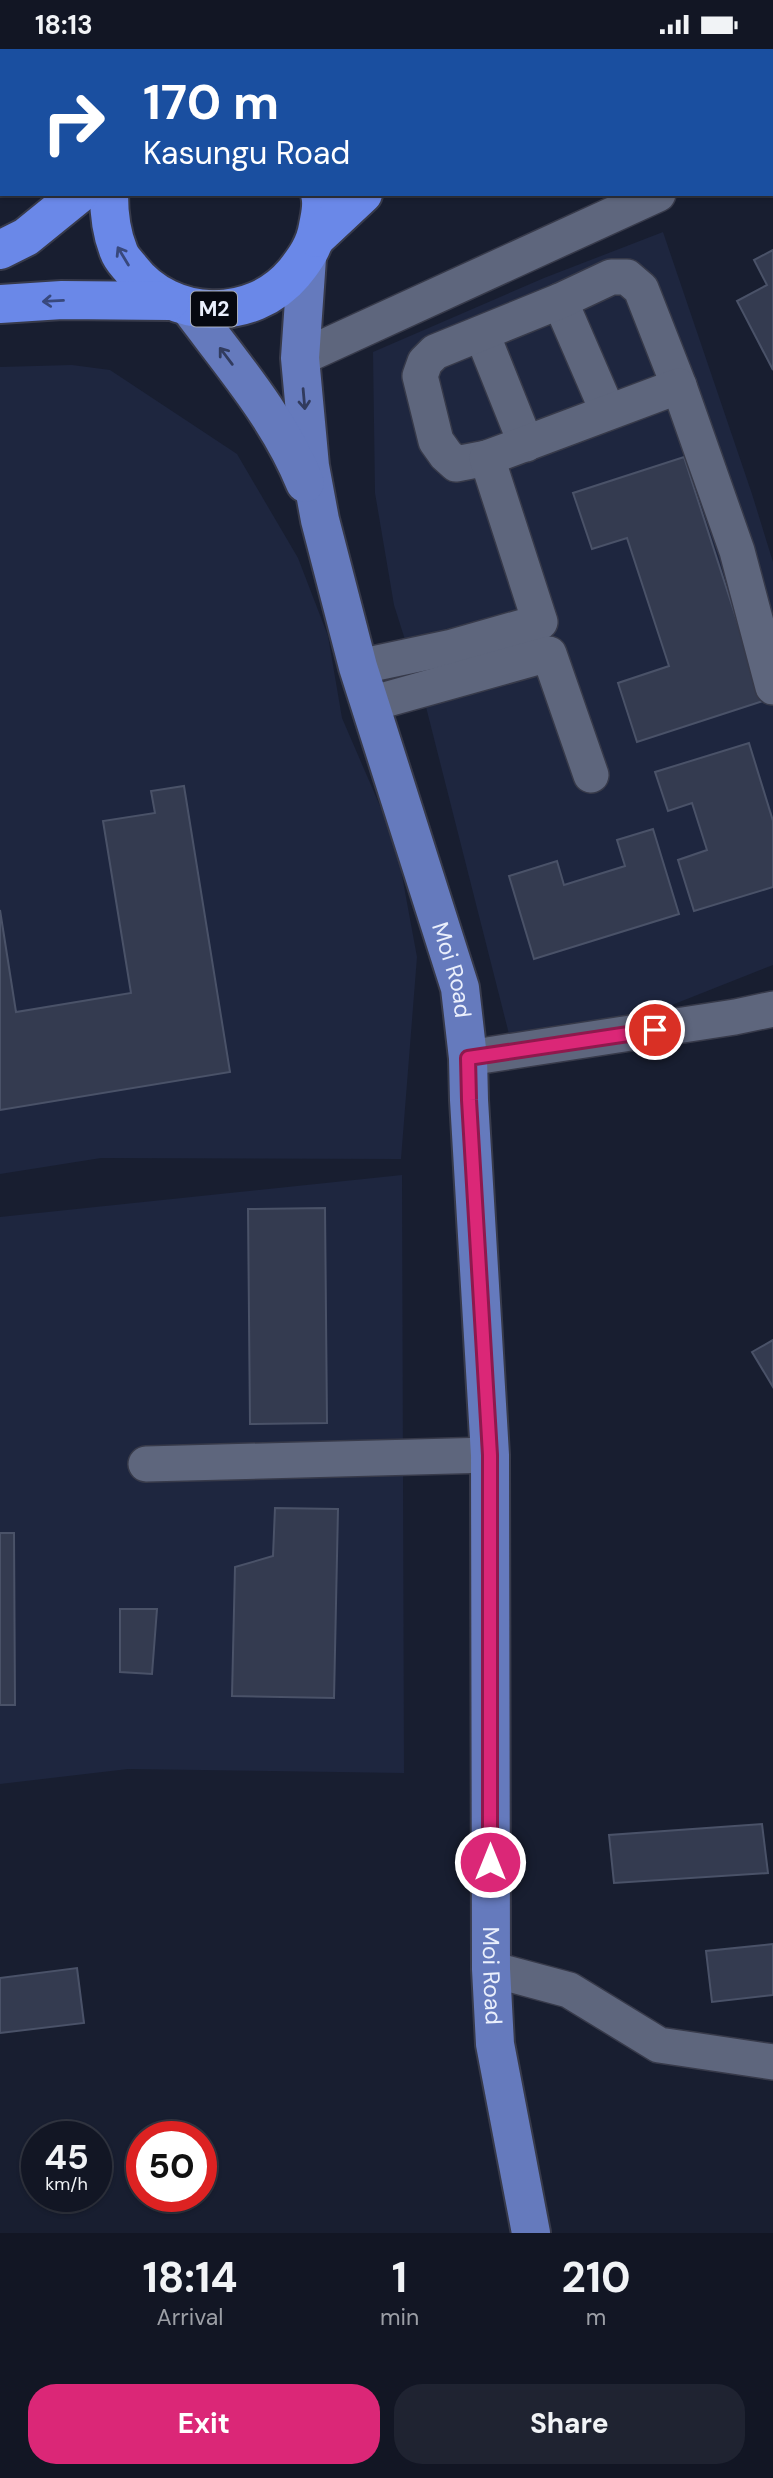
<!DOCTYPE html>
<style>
:root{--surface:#121624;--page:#1f2331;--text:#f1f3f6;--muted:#9c9fa6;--line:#313541;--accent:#db2777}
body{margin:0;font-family:"DM Sans",sans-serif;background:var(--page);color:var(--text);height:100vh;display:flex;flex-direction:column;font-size:26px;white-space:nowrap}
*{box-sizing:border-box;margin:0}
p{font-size:23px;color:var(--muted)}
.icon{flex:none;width:38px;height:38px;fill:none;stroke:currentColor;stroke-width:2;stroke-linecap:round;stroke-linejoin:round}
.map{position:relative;height:2184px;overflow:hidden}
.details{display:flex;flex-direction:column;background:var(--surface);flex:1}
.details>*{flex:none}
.guide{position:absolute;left:0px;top:0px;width:774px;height:147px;box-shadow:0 2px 5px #0004,0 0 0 2px var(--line);background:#1a4fa0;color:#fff;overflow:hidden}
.speed{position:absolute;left:21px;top:2072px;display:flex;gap:14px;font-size:35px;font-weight:700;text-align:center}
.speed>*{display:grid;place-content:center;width:91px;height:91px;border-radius:50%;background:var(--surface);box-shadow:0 2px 5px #0004,0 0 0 2px var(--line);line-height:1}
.speed small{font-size:18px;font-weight:400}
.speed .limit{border:10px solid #d22;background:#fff;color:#111}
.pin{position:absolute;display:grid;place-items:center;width:60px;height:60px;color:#fff;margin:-30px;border:4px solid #fff;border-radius:50%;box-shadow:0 2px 7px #0007}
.me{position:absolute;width:77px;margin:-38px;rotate:0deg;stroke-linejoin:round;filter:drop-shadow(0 0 5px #0008)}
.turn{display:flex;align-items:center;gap:24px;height:147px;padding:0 28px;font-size:32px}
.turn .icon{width:91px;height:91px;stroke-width:2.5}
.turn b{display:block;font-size:49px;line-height:60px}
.eta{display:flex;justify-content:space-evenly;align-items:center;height:119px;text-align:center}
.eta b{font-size:42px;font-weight:700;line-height:49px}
.primary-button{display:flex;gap:14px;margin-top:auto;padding:14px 28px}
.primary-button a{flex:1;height:80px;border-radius:28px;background:var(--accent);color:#fff;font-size:28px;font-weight:700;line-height:80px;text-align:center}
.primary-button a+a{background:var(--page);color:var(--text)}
.status{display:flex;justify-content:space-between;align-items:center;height:49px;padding:0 35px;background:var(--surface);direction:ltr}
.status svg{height:19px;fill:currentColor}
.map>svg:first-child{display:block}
.built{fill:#1e263f}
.building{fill:#343b50;stroke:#4a5268;stroke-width:2}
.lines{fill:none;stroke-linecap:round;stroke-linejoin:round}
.minor-casing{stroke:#373a4a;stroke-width:38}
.major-casing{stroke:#373a4a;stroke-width:42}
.highway-casing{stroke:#373a4a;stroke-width:42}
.path{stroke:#7c8291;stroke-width:4.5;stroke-dasharray:7 3.5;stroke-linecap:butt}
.minor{stroke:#5e667d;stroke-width:35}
.major{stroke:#657abd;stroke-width:38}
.highway{stroke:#6a88e8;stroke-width:38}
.oneway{stroke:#38487c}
.oneway2{stroke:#313b5e}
.route-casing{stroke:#8e194d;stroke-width:18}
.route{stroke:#db2777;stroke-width:12}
.labels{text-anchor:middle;stroke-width:5;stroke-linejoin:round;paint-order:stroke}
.shield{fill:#060810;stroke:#a6aab5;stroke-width:2}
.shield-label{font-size:21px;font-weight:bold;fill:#eaeffc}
.street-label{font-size:23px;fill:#eaeffc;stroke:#060810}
</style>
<div class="status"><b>18:13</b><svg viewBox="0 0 49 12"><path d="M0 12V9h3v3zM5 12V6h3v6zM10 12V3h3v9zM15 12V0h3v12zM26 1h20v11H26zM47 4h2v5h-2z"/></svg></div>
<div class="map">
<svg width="773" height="2184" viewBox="0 0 773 2184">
<rect width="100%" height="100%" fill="#181e30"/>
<!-- built -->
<g class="built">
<polygon points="663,183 752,445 773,513 773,916 639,969 511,993 425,654 394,556 375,444 373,303 544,229"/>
<polygon points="72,316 110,321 237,405 298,509 328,587 342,669 396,794 417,908 401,1110 101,1109 0,1125 0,318"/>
<polygon points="402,1126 404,1724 128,1720 0,1735 0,1168"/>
</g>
<!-- building -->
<g class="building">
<polygon points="773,201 773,321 737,252 767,236 754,211"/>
<polygon points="684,408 763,652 637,693 618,634 669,617 627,489 592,500 573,444"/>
<polygon points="749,694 773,772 773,838 694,862 678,811 707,801 692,754 668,762 655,723"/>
<polygon points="184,737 230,1023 0,1061 0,861 16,963 131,944 103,772 155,764 151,742"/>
<polygon points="653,780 679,865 534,910 509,827 557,812 564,836 625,817 617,791"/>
<polygon points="325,1159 327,1374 250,1375 248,1160"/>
<polygon points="773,1291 773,1338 752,1303"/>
<polygon points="275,1459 338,1460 334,1649 232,1647 235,1518 273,1507"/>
<polygon points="0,1484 14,1484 15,1656 0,1656"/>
<polygon points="120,1560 157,1560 152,1625 120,1623"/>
<polygon points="762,1775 768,1824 614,1834 609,1786"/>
<polygon points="773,1895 773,1946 712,1953 706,1902"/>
<polygon points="77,1919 84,1974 0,1984 0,1929"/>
</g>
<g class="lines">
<!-- minor casing -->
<g class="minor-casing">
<g id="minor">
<polyline points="772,104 773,103"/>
<polyline points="560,252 608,363"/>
<polyline points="482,285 526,395"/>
<polyline points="300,309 658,145"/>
<polyline points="487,409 456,415 446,406 436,392 420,327 425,313 435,303 560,252 611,228 627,228 641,240 679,337"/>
<polyline points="358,618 452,598 540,573 487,409 679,337 737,502 773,638"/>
<polyline points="370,655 549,605 591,726"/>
<polyline points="468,1009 735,968 773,960"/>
<polyline points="146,1415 490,1406"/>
<polyline points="491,1920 569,1941 659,1996 773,2013"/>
</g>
</g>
<!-- major casing -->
<g class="major-casing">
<g id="major">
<polyline points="116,0 116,2"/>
<polyline points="201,0 203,2"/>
<path id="s1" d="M307,209L300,309L310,417L320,471L358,618L460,939L468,1009L469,1051L490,1406L491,1920L495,1995L531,2184"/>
<path d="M190,259C231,314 279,369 305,434"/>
</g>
</g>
<!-- highway casing -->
<g class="highway-casing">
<g id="highway">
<polyline points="489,2 493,0"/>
<polyline points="635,2 639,0"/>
<path d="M109,145C109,166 111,184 119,203C121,209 127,215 131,220C171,272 252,274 294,224C306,209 315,196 318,177C320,166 323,156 320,145"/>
<polyline points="316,189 363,145"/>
<polyline points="0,201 26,188 79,145"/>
<polyline points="0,255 62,251 170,252"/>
</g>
</g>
<!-- path -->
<g class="path">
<polyline points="49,2 50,0"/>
<polyline points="0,48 2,47"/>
</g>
<!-- minor -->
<use href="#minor" class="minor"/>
<!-- major -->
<use href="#major" class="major"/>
<!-- highway -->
<use href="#highway" class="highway"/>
</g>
<!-- one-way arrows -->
<defs><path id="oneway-shaft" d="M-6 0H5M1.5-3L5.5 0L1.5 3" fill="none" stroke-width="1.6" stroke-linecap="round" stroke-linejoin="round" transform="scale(1.75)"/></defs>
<g class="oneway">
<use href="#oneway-shaft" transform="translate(123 207) rotate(-121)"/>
<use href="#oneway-shaft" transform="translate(53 252) rotate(177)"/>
</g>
<g class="oneway2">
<use href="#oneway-shaft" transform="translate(226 307) rotate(-127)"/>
<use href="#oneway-shaft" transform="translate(304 350) rotate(85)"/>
</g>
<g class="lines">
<!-- route casing -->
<g class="route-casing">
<polyline id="route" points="490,1813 490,1406 469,1051 468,1009 655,981"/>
</g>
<!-- route -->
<use href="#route" class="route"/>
</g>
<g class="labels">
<!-- shield labels -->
<rect class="shield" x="191" y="242.5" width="46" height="35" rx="5"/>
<g class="shield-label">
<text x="214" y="267">M2</text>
</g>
<!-- street labels -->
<g class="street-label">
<text dy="8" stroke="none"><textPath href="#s1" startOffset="733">Moi Road</textPath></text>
<text dy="8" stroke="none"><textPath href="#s1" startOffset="1741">Moi Road</textPath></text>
</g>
</g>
</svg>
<div class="speed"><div>45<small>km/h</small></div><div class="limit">50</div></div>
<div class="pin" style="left:655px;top:981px;background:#d93025"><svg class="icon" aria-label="arrive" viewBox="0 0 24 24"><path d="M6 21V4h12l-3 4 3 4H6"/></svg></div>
<svg class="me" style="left:490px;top:1813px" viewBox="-20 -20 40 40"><circle r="17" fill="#db2777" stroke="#fff" stroke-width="3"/><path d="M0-11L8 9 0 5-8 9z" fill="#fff"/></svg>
<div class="guide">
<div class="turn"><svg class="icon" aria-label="right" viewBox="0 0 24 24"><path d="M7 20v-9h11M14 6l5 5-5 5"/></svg><div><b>170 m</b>Kasungu Road</div></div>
</div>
</div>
<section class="details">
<div class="eta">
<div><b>18:14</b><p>Arrival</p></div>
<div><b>1</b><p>min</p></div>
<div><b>210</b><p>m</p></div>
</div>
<div class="primary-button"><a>Exit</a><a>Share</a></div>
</section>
